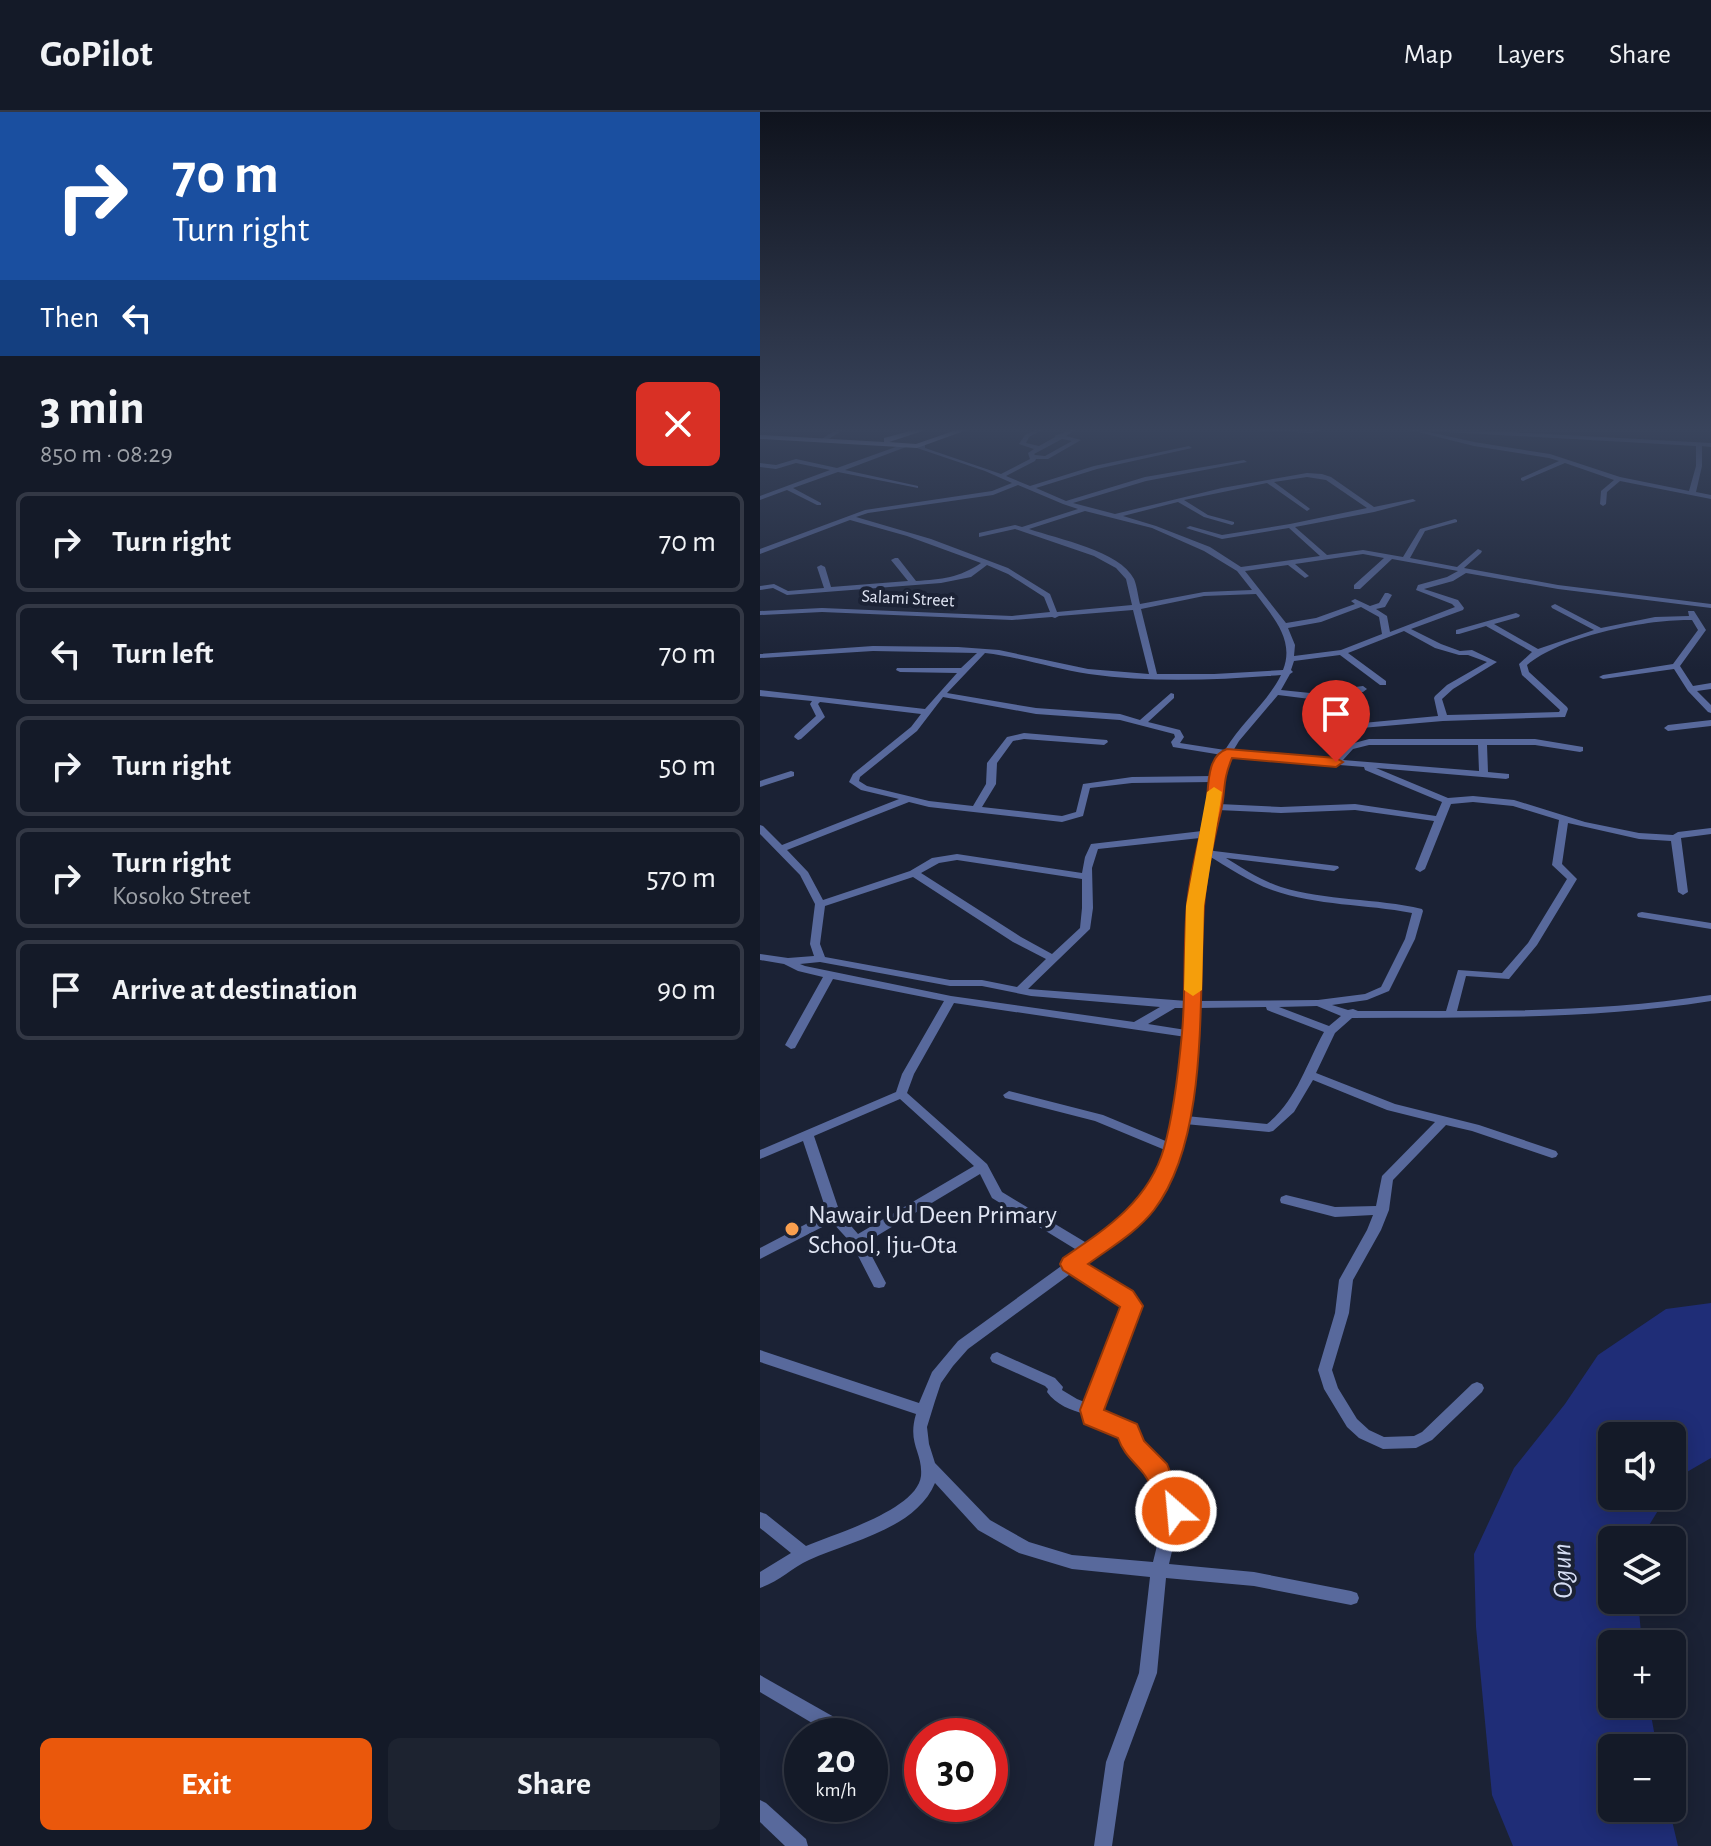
<!DOCTYPE html>
<meta charset="utf-8">
<style>
:root{--surface:#141a28;--page:#1d2330;--text:#f1f3f6;--muted:#9da1a8;--line:#333845;--accent:#ea580c}
body{margin:0;font-family:"Alegreya Sans",sans-serif;background:var(--page);color:var(--text);height:100vh;display:flex;flex-direction:column;font-size:30px;white-space:nowrap}
*{box-sizing:border-box;margin:0}
p{font-size:26px;color:var(--muted)}
.icon{flex:none;width:44px;height:44px;fill:none;stroke:currentColor;stroke-width:2;stroke-linecap:round;stroke-linejoin:round}
.map{position:relative;flex:1;overflow:hidden}
.panel{display:flex;flex-direction:column;background:var(--surface);width:760px}
.panel>*{flex:none}
.guide{background:#1a4fa0;color:#fff;overflow:hidden}
.tools{position:absolute;left:838px;top:1310px;display:grid;gap:16px}
.tools a{display:grid;place-items:center;width:88px;height:88px;border-radius:12px;background:var(--surface);box-shadow:0 4px 20px #0003,0 0 0 2px var(--line);font-size:40px}
.speed{position:absolute;left:24px;top:1606px;display:flex;gap:16px;font-size:40px;font-weight:700;text-align:center}
.speed>*{display:grid;place-content:center;width:104px;height:104px;border-radius:50%;background:var(--surface);box-shadow:0 4px 20px #0003,0 0 0 2px var(--line);line-height:1}
.speed small{font-size:20px;font-weight:400}
.speed .limit{border:12px solid #d22;background:#fff;color:#111}
.pin{position:absolute;display:grid;place-items:center;width:68px;height:68px;color:#fff;margin:-82px -34px;border-radius:50% 50% 50% 0;rotate:-45deg;box-shadow:0 0 8px #0007}
.pin .icon{rotate:45deg}
.me{position:absolute;width:88px;margin:-44px;rotate:333deg;stroke-linejoin:round;filter:drop-shadow(0 0 6px #0008)}
.turn{display:flex;align-items:center;gap:28px;height:168px;padding:0 40px;font-size:36px}
.turn .icon{width:104px;height:104px;stroke-width:2.5}
.turn b{display:block;font-size:56px;line-height:68px}
.then{display:flex;align-items:center;height:76px;padding:0 40px;background:#0003;gap:16px;font-size:30px}
.round{display:grid;place-items:center;flex:none;width:84px;height:84px;border-radius:12px;background:var(--page)}
.head{display:flex;align-items:center;justify-content:space-between;height:136px;padding:0 40px}
h1{font-size:48px;font-weight:600;line-height:60px}
.cta{display:flex;gap:16px;margin-top:auto;padding:16px 40px}
.cta a{flex:1;height:92px;border-radius:12px;background:var(--accent);color:#fff;font-size:32px;font-weight:600;line-height:92px;text-align:center}
.cta a+a{background:var(--page);color:var(--text)}
ul{padding:0;list-style:none}
li{display:flex;align-items:center;gap:24px;height:100px;margin:0 16px 12px;padding:0 24px;border:4px solid var(--line);border-radius:12px}
li div{flex:1}
li b{display:block;font-size:30px}
li em{font-style:normal}
header{display:flex;align-items:center;gap:48px;box-sizing:border-box;height:112px;padding:0 40px;background:var(--surface);border-bottom:2px solid var(--line)}
header strong{font-size:38px}
nav{display:flex;gap:44px;margin-inline-start:auto;font-size:28px}
main{display:flex;flex:1;min-height:0}
.map>svg:first-child{display:block}
.water{fill:#1f2d77}
.lines{fill:none;stroke-linecap:round;stroke-linejoin:round}
.minor{fill:#58699c;fill-rule:evenodd}
.major{fill:#9db3f3;fill-rule:evenodd}
.route{fill:#ea580c;stroke:#983908;stroke-width:2}
.slow{fill:#f59e0b}
.poi-dot{fill:#fa9f4e;stroke:#1b2235;stroke-width:3}
.labels{text-anchor:middle;stroke-width:8;stroke-linejoin:round;paint-order:stroke}
.far-street-label{font-size:18px;fill:#e1e6f4;stroke:#1b2235}
.near-poi-label{font-size:26px;fill:#e1e6f4;stroke:#1b2235;text-anchor:start}
.near-water-label{font-size:28px;font-style:italic;fill:#d5ddf3;stroke:#1b2235}
</style>
<header>
<strong>GoPilot</strong>
<nav><a>Map</a><a>Layers</a><a>Share</a></nav>
</header>
<main>
<section class="panel">
<div class="guide">
<div class="turn"><svg class="icon" aria-label="right" viewBox="0 0 24 24"><path d="M7 20v-9h11M14 6l5 5-5 5"/></svg><div><b>70 m</b>Turn right</div></div>
<div class="then">Then<svg class="icon" aria-label="left" viewBox="0 0 24 24"><path d="M17 20v-9H6M10 6l-5 5 5 5"/></svg></div>
</div>
<div class="head"><div><h1>3 min</h1><p>850 m · 08:29</p></div><a class="round" style="background:#d93025;color:#fff"><svg class="icon" aria-label="close" viewBox="0 0 24 24"><path d="M6 6l12 12M18 6L6 18"/></svg></a></div>
<ul>
<li><svg class="icon" aria-label="right" viewBox="0 0 24 24"><path d="M7 20v-9h11M14 6l5 5-5 5"/></svg><div><b>Turn right</b></div><em>70 m</em></li>
<li><svg class="icon" aria-label="left" viewBox="0 0 24 24"><path d="M17 20v-9H6M10 6l-5 5 5 5"/></svg><div><b>Turn left</b></div><em>70 m</em></li>
<li><svg class="icon" aria-label="right" viewBox="0 0 24 24"><path d="M7 20v-9h11M14 6l5 5-5 5"/></svg><div><b>Turn right</b></div><em>50 m</em></li>
<li><svg class="icon" aria-label="right" viewBox="0 0 24 24"><path d="M7 20v-9h11M14 6l5 5-5 5"/></svg><div><b>Turn right</b><p>Kosoko Street</p></div><em>570 m</em></li>
<li><svg class="icon" aria-label="arrive" viewBox="0 0 24 24"><path d="M6 21V4h12l-3 4 3 4H6"/></svg><div><b>Arrive at destination</b></div><em>90 m</em></li>
</ul>
<div class="cta"><a>Exit</a><a>Share</a></div>
</section>
<div class="map">
<svg width="951" height="1734" viewBox="0 0 951 1734">
<rect width="100%" height="100%" fill="#1b2235"/>
<!-- water -->
<polygon class="water" points="951,1191 951,1346 920,1364 912,1377 912,1324 852,1324 852,1384 907,1384 880,1428 852,1428 852,1488 878,1488 882,1532 852,1532 852,1592 889,1592 897,1636 852,1636 852,1696 909,1696 918,1734 753,1734 732,1683 716,1515 714,1442 754,1356 805,1292 838,1243 906,1197"/>
<g class="lines">
<!-- minor -->
<g class="minor">
<polygon points="79,316 86,316 64,330 60,330 60,328"/>
<path d="M279,316H286L269,325L266,331L279,334L295,325L296,323C305,322 310,315 319,316L306,324L321,328L288,347H276L275,349L246,364L270,374L334,354L429,334L432,336L337,357L276,376L306,389L385,365L484,348L487,350L386,369L313,391L355,402L462,376L547,361L562,362L571,365L614,395L653,387L656,389L614,400L535,415L567,443L603,438L643,445L660,417L695,407L697,408V410L665,419L650,446L697,455L718,437L722,439L721,441L704,456L798,473L951,492V496L798,477L706,461L693,469L664,477L698,488L704,496L703,498L651,517L681,532L700,539L712,538L737,550L693,577L682,587L687,603L799,600L800,598L762,563L759,552L772,540L726,514L699,522H696V518L756,501L760,503L759,505L734,512L778,537L834,518L792,496L791,494L795,492L841,516L895,505L929,504L928,499H934L946,518L920,554L933,574L951,571V577L937,579L951,593V601L948,600L928,579L914,557L843,567L839,565L843,563L913,552L938,518L932,508C887,507 801,524 767,553L769,560L807,595L808,597L805,605L683,609L578,618L577,616L581,613L678,604L674,586L675,584L687,573L727,550L708,543H699L675,536L644,519L588,541L626,569V573H620L580,543L534,549L531,558L533,560L530,562L521,578L550,581L603,574L607,577L603,580L550,587L518,583L479,629L473,639L574,647L587,633L609,627H775L823,635V639L820,640L775,633H727L728,660L749,662V666L746,667L616,656L688,686L713,684L754,688L825,710L879,721L913,723L918,720L951,716V722L921,726L928,780L923,783L918,780L911,729L879,727L808,711L802,752L817,767L777,833L749,867L706,864L697,899C783,899 867,896 951,883V889C832,908 712,905 592,906L575,921L556,961L635,992L719,1013L796,1039L798,1042L796,1045L792,1046L712,1019L686,1013L633,1068L629,1098L621,1118L593,1168L589,1201L572,1258L578,1276L597,1307L609,1318L624,1325L654,1324L662,1320L712,1272L717,1270L722,1272L724,1276L722,1280L672,1328L656,1336L623,1337L599,1326L587,1315L564,1277L558,1258L575,1201L579,1168L607,1118L613,1103L575,1105L521,1091L520,1088L521,1085L526,1083L575,1095L616,1094L622,1064L675,1010L627,998L553,968L534,1000L513,1019L509,1020L425,1012L419,1034L420,1037L416,1041L402,1074L372,1116L323,1153L370,1181L379,1194L339,1298L340,1301L373,1315L380,1332L403,1354L411,1375L424,1387L426,1392L420,1405L409,1452L494,1460L591,1479L597,1481L599,1486L597,1491L591,1493L494,1474L406,1466L397,1561L364,1650L352,1734H334L346,1650L379,1561L390,1465L312,1457L259,1441L218,1418L175,1371C156,1417 90,1429 49,1448C32,1456 18,1470 0,1476V1460L31,1441L0,1416V1400L6,1402L46,1434C74,1422 157,1398 161,1364C163,1340 147,1332 156,1302L0,1250V1238L159,1291L172,1260L198,1229L304,1152L306,1148L320,1140L232,1086L220,1062L105,1131L126,1171L124,1175L119,1176L114,1175L92,1132L72,1110L0,1147V1136L67,1101L43,1029L0,1047V1038L136,980L142,962L184,889L73,867L35,936L31,937L25,933L63,865L38,859L24,852L0,848V842L28,846L54,844L50,832L55,792L40,763L0,722V713L3,714L22,733L139,687L101,678L89,670L93,662L151,615L161,602L60,590L58,592L65,605L41,627L38,628L34,625L35,623L56,604L50,592L52,589L0,584V578L165,597L197,561L140,560L136,558L137,556H201L217,541L113,539L0,546V542L113,534L198,535L239,538L328,557L389,562L373,498L299,504L295,506L292,505L252,508L62,500L0,503V499L62,496L252,504L290,500L284,485L248,462L227,453L211,465L181,471L27,483L13,476L0,478V474L14,472L28,479L64,476L57,455L61,453L65,455L71,475L148,469L131,448L135,446H138L156,469C182,467 199,466 221,451L147,424L90,408L0,442V437L105,398L232,379L252,371L225,359L157,336L161,333H165V336L241,362L270,347L268,341L274,337L259,332L265,323ZM302,327L312,329L285,344L275,343L274,342ZM547,365L566,368L607,396L530,412L462,423L430,414L426,416L462,427L529,416L560,444L481,455L450,435L396,414L363,404L418,390L444,405L472,413L474,412V410L448,403L424,388L507,371L547,399L550,397L549,396L514,370ZM258,373L303,392L318,397L262,415L255,413L219,421V425L255,417L334,444L356,456L366,467L372,493L297,500L290,482L248,456L171,427L96,405L108,401L233,383ZM325,399L392,416L444,439L477,459L492,478L444,480L380,492C378,484 377,474 374,467C360,439 298,427 269,417ZM603,442L624,446L594,473V477H600L632,447L698,459L687,465L658,473L656,478L692,492L695,495L630,520L627,504L616,497L625,495L632,483L628,481H625L619,491L610,494L595,487L591,489L595,492L556,506L526,511L485,459L528,453L545,466L549,464L535,452ZM496,482C513,505 535,528 523,558L454,562H397L381,497L444,484ZM601,495L619,505L622,522L581,538L534,544L535,533L528,516L561,510ZM225,541C260,545 294,557 329,562C393,571 457,568 521,563C507,591 481,611 465,638L420,631L424,625L420,618L388,610L414,586V582L411,581L380,608L360,602L276,596L187,581ZM183,585L276,602L360,608L414,622L415,625L411,630L413,635L462,643L454,664L372,665L323,672L316,700L302,704L222,695L236,672L237,651L253,629L264,627L344,633L348,630L347,628L264,621L247,625L227,651L226,672L213,694L169,689L107,674L99,669L100,665L157,619ZM609,633H718L719,659L583,648L593,637ZM470,644L604,655L605,658L682,690L676,704L595,692L521,695L459,692L464,662ZM453,670L448,700L442,719L331,732L325,745L322,761L197,742L172,746L150,759L63,788L48,760L27,738L149,690L169,695L302,710L323,704L330,676L372,671ZM713,690L753,694L799,708L792,753L807,767L768,831L742,861L698,858L686,899H598L593,897L588,898L572,893L607,888L629,879L655,827L663,799L662,797C616,786 566,789 521,775C502,769 484,757 466,746L574,759L579,756L578,754L454,739L448,736L458,698L521,701L595,698L674,709L655,757L660,760L665,757L691,692ZM440,726C427,778 430,835 427,889L268,877L330,817L333,796L332,756L338,737ZM447,743C468,755 489,770 512,778C557,794 606,792 652,801L645,827L621,875L605,882L558,888L439,889L442,782ZM197,748L322,767V796L320,816L292,842L261,825L161,761L179,751ZM153,765L253,830L286,847L257,875L222,868H190L65,845L60,832L65,794ZM60,850L190,874H222L271,884L400,895L374,910L191,884L45,854L40,852ZM194,891L426,925L419,983L408,1030L343,1003L249,979L243,983L245,986L335,1009L405,1038L390,1072L362,1110L330,1133L242,1080L227,1052L147,981L154,962ZM557,894L581,904L569,914L519,895ZM506,895L507,898L564,920C546,952 537,988 507,1012L426,1004C435,968 437,932 438,896ZM415,896H427L426,918L388,912ZM140,987L214,1054L98,1122L80,1101L54,1024ZM313,1160L360,1189L365,1195L327,1291L317,1287L302,1278L303,1275L295,1266L237,1240L232,1242L230,1246L232,1250L285,1274L288,1277L287,1280C296,1293 311,1298 325,1302L328,1309L362,1323L368,1339L391,1362L399,1384L409,1394L404,1405L393,1450L312,1443L269,1430L230,1408L175,1351L169,1332L167,1315L175,1289L181,1271L193,1254L208,1237Z"/>
<path d="M320,316H339C335,319 324,319 320,316Z"/>
<polygon points="490,316 568,316 552,321 493,318"/>
<polygon points="642,316 651,316 714,330 790,342 860,365 929,379 936,354 936,334 668,319 665,317 676,316 951,331 951,335 942,334 942,354 936,380 951,383 951,387 860,369 847,380 846,392 843,394 840,392 841,379 854,368 805,351 763,369 761,368 761,366 799,349 789,346 714,334"/>
<polygon points="144,332 147,334 146,335 85,358 158,374 158,376 78,360 33,376 61,391 61,393 57,393 27,378 0,388 0,384 70,358 36,351 16,357 0,355 0,351 16,353 36,347 77,356"/>
<polygon points="951,608 951,614 908,619 904,616 908,613"/>
<polygon points="31,659 34,660 34,664 0,675 0,669"/>
<polygon points="882,800 951,811 951,817 878,805 877,803 878,801"/>
<polygon points="0,1563 97,1618 100,1624 74,1624 0,1580"/>
<polygon points="0,1688 6,1691 46,1727 48,1734 25,1734 0,1710"/>
</g>
<!-- major -->
<polygon class="major" points="161,316 172,316 129,330 156,332 202,316 212,316 157,336 0,327 0,323 124,330 124,326"/>
</g>
<!-- sky -->
<linearGradient id="sky" x2="0" y2="1"><stop stop-color="#0f131d"/><stop offset="0.57" stop-color="#39445c"/><stop offset="1" stop-color="#39445c" stop-opacity="0"/></linearGradient>
<rect width="951" height="558" fill="url(#sky)"/>
<!-- route -->
<path class="route" d="M467,637L576,646L583,650L576,655L472,646C462,670 466,677 461,699C453,731 446,762 444,795C438,883 450,1025 394,1098C377,1120 351,1135 328,1152L373,1179L383,1194L344,1298L377,1312L384,1329L407,1352L415,1372L425,1379L431,1392L426,1406L416,1410L407,1406L405,1394C389,1383 394,1375 384,1362C374,1349 364,1343 358,1326L324,1312L320,1298L360,1195L303,1158L300,1152L303,1146C346,1117 389,1089 404,1036C413,1004 419,954 422,921C426,878 423,835 427,793C430,759 439,729 446,697C449,679 445,644 467,637Z"/>
<!-- slow -->
<polygon class="slow" points="454,675 462,680 444,794 442,878 433,884 424,878 426,794 447,680"/>
<!-- markers -->
<circle class="poi-dot" cx="32" cy="1117" r="8"/>
<g class="labels">
<!-- far-street labels -->
<g class="far-street-label">
<text transform="translate(148 486) rotate(3)" y="6">Salami Street</text>
</g>
<!-- near-poi labels -->
<g class="near-poi-label">
<text x="48" y="1111">Nawair Ud Deen Primary<tspan x="48" dy="30">School, Iju-Ota</tspan></text>
</g>
<!-- near-water labels -->
<g class="near-water-label">
<text transform="translate(801 1459) rotate(-92)" y="10">Ogun</text>
</g>
</g>
</svg>
<div class="tools">
<a><svg class="icon" aria-label="sound" viewBox="0 0 24 24"><path d="M4 9h4l5-4v14l-5-4H4zM17 9q2 3 0 6"/></svg></a>
<a><svg class="icon" aria-label="layers" viewBox="0 0 24 24"><path d="M12 4l9 5-9 5-9-5zM3 14l9 5 9-5"/></svg></a>
<a>+</a>
<a>−</a>
</div>
<div class="speed"><div>20<small>km/h</small></div><div class="limit">30</div></div>
<div class="pin" style="left:576px;top:650px;background:#d93025"><svg class="icon" aria-label="arrive" viewBox="0 0 24 24"><path d="M6 21V4h12l-3 4 3 4H6"/></svg></div>
<svg class="me" style="left:416px;top:1399px" viewBox="-20 -20 40 40"><circle r="17" fill="#ea580c" stroke="#fff" stroke-width="3"/><path d="M0-11L8 9 0 5-8 9z" fill="#fff"/></svg>
</div>
</main>
